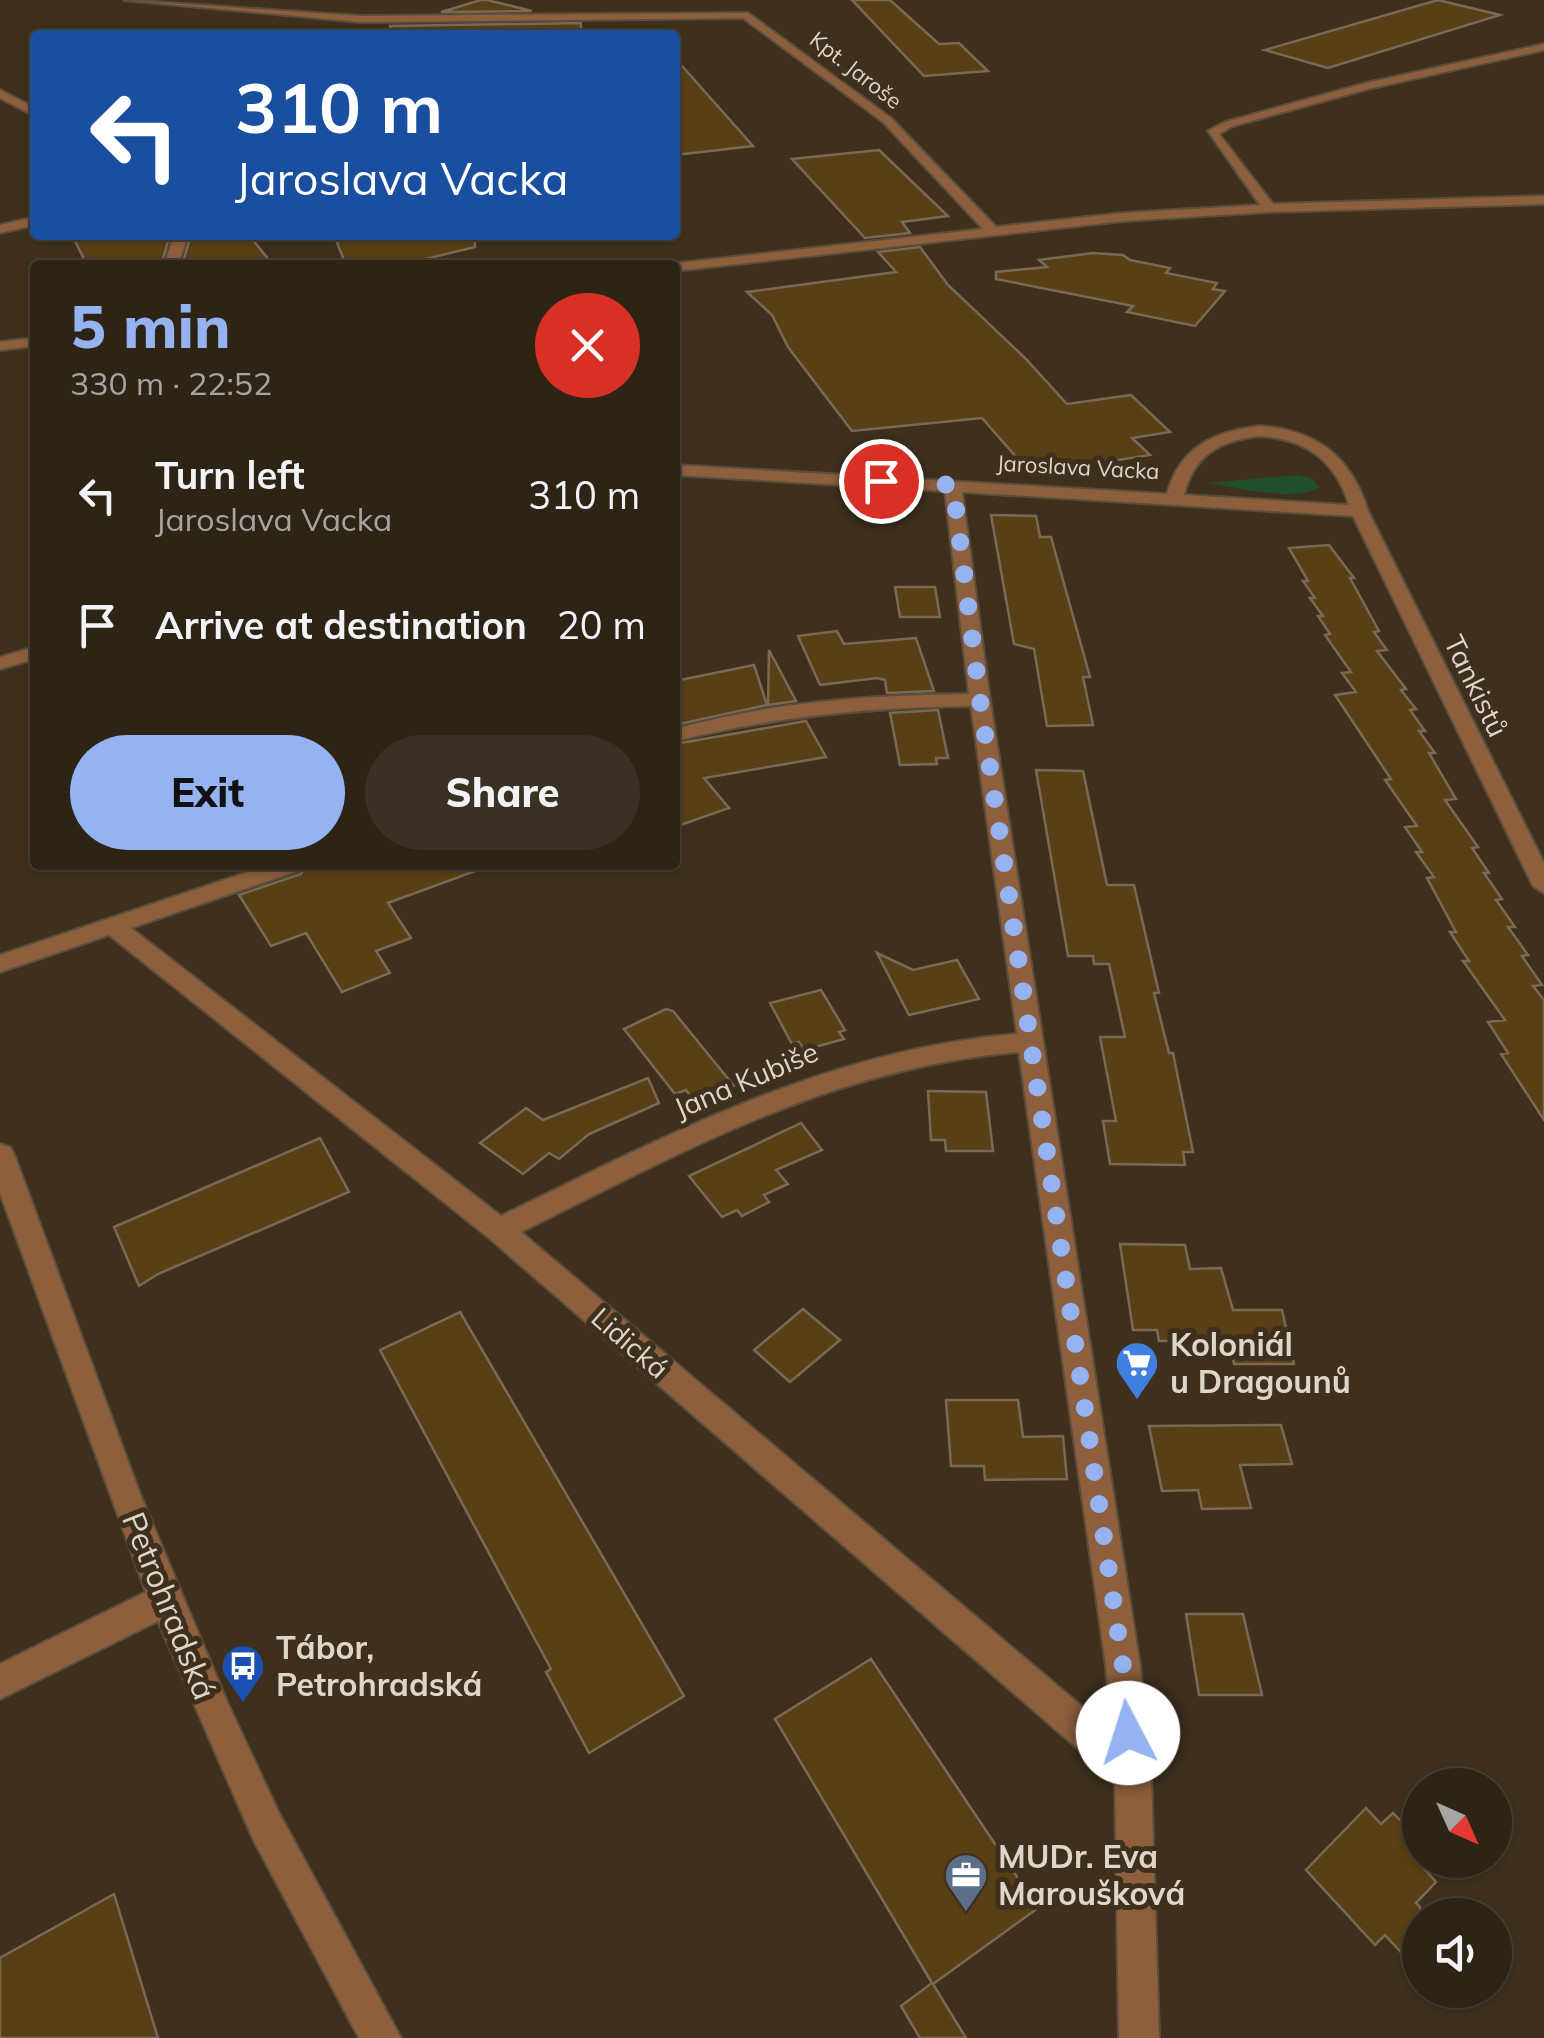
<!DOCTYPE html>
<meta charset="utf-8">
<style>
:root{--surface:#2e2416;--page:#3a3023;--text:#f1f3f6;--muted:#a7a4a1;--line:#494135;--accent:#95b2f1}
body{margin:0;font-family:Mulish,sans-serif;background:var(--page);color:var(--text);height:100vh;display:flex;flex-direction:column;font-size:38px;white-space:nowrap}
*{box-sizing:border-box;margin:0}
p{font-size:32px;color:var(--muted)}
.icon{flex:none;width:55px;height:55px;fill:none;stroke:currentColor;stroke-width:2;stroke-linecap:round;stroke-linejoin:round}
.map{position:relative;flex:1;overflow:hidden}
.panel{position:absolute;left:30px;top:260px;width:650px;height:610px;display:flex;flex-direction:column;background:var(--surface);border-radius:10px;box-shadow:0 2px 8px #0004,0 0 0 2px var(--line)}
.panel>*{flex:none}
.hud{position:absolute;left:30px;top:30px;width:650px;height:210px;border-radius:10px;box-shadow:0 2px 8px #0004,0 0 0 2px var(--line);background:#1a4fa0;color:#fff;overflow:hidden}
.needle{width:65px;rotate:135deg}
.buttons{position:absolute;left:1402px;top:1768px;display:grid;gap:20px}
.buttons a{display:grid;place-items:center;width:110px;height:110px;border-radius:50%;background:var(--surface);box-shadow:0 2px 8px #0004,0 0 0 2px var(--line);font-size:50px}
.pin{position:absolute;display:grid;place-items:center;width:85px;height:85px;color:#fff;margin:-42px;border:5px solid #fff;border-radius:50%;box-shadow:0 2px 10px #0007}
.me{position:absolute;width:110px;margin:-55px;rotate:355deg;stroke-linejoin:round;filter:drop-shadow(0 0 8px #0008)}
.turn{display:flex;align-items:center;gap:35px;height:210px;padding:0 40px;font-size:45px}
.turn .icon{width:130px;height:130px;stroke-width:2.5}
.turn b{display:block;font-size:70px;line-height:85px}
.round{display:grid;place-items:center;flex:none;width:105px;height:105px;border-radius:52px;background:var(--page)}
.headline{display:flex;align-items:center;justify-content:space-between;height:170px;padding:0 40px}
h1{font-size:60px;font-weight:800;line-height:75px;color:var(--accent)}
.action{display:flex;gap:20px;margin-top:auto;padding:20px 40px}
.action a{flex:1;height:115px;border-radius:60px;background:var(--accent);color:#111;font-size:40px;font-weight:800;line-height:115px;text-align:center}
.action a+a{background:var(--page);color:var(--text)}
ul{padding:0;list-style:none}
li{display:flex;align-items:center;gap:30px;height:130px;padding:0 40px}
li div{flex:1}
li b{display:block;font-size:38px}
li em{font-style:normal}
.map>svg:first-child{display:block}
.green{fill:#224f2b}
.building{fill:#593f15;stroke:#796a55;stroke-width:2.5}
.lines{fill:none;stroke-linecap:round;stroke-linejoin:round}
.minor-casing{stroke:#5b4e3c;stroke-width:4}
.minor{fill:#8d5f3d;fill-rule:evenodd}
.route{stroke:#95b2f1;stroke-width:18;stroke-dasharray:0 32.4}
.labels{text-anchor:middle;stroke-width:10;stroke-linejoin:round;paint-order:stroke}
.far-street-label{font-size:22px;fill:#ded6ca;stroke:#3e301d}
.street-label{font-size:28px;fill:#ded6ca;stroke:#3e301d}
.near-poi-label{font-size:32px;font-weight:bold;fill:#ded6ca;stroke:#3e301d;text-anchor:start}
.near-street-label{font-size:32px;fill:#ded6ca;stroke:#3e301d}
</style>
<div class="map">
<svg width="1544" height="2038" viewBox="0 0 1544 2038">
<rect width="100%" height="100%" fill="#3e301d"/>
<!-- green -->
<path class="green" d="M1298,475L1313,479L1320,487C1291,503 1239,487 1207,483Z"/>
<!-- building -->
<g class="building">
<polygon points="481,0 487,0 532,11 441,12"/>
<polygon points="852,0 890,0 939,44 959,43 988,71 924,76"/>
<polygon points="1438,0 1500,15 1328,68 1265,50"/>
<polygon points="581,23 580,35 392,35 390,26"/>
<polygon points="675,58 753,146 675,155"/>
<polygon points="879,150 948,216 902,222 910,233 865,238 792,159"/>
<polygon points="72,235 170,235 161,265 87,265"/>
<polygon points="191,235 249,235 273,265 182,265"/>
<polygon points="334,235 474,235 475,247 401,265 346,265"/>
<polygon points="920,247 948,285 1025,358 1067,404 1131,395 1170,432 1132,438 1150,455 1031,474 982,418 852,431 788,347 772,315 747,292 896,272 878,252"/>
<polygon points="1093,253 1123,255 1130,260 1170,268 1166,273 1217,283 1213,289 1225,291 1195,326 1127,312 1133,306 996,279 996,272 1047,267 1039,260"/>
<polygon points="991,515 1036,516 1040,537 1051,537 1090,677 1083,677 1093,725 1047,726 1034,649 1014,644"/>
<polygon points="1329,545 1354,578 1350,578 1379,631 1374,632 1387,650 1377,651 1406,689 1401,690 1416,709 1410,710 1425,731 1419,731 1435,753 1429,753 1456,799 1445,800 1478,847 1472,848 1489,873 1484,873 1502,899 1496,900 1515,927 1508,927 1528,955 1522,956 1542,985 1533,986 1544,1000 1544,1120 1501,1054 1508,1053 1488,1022 1505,1020 1463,961 1469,961 1450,932 1456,932 1427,878 1434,877 1416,852 1422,852 1405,827 1417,826 1385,780 1391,779 1335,695 1356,692 1342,673 1351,672 1325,635 1330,634 1318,616 1323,616 1310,598 1315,598 1303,581 1308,581 1289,548"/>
<polygon points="895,587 935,587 940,617 900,617"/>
<polygon points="837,631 844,644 916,638 934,691 887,693 885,680 877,678 820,685 798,636"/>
<polygon points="769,650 796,701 768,705"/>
<polygon points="754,665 767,705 675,725 675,681"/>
<polygon points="938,710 948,758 936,758 937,764 900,765 890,713"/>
<polygon points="806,721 826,757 704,778 729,808 675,827 675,744"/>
<polygon points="1036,770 1083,771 1107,885 1134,885 1159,993 1154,993 1169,1053 1173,1053 1193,1152 1183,1152 1185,1165 1110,1164 1103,1121 1116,1121 1100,1037 1125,1037 1109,964 1094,964 1093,956 1068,956"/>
<polygon points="307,865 481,865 481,869 388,903 411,938 376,951 390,973 342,992 306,933 271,946 239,895 301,874"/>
<polygon points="877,953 913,970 957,960 979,999 909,1015"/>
<polygon points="821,990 845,1030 839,1032 844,1039 804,1050 799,1042 792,1044 770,1003"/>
<polygon points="666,1009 673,1011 734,1086 696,1103 686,1090 675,1094 624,1029"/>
<polygon points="648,1078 659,1103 589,1134 559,1159 549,1153 523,1174 480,1143 526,1108 543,1120"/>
<polygon points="928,1091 986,1092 993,1151 946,1151 945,1140 931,1140"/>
<polygon points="801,1123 822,1150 776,1170 788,1184 764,1195 769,1202 742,1216 737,1210 722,1217 689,1176"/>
<polygon points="320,1138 349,1192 158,1274 139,1286 114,1227"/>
<polygon points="1120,1244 1185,1245 1190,1269 1221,1268 1233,1310 1282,1310 1294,1364 1234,1364 1230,1341 1159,1341 1157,1330 1133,1330"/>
<polygon points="803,1309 840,1340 790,1382 754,1350"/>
<polygon points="460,1312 684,1696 589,1753 546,1672 551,1669 380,1350"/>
<polygon points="946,1400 1018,1400 1023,1437 1063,1436 1067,1479 985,1480 984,1466 951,1466"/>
<polygon points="1281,1425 1292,1464 1240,1465 1251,1508 1202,1509 1198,1490 1162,1491 1149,1426"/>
<polygon points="1186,1614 1243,1614 1262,1695 1199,1695"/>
<polygon points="871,1659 1038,1908 933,1984 966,2038 920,2038 901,2006 932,1983 775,1719"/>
<polygon points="1366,1808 1381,1824 1393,1813 1420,1841 1420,1864 1436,1882 1416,1903 1420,1907 1420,1973 1385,1935 1375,1945 1306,1870"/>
<polygon points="114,1894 158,2038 0,2038 0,1958"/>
</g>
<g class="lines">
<!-- minor casing -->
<g class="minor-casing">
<g id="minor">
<polygon points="124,0 361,16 748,13 891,118 996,227 1123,213 1260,205 1208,131 1225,122 1366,83 1544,44 1544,50 1368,89 1233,126 1219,134 1273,204 1544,196 1544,204 1269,212 1123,221 675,271 675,265 670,264 983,229 883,122 743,18 361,22"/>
<polygon points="0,90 35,108 35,116 0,98"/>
<polygon points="35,217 35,225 0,233 0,225"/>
<polygon points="174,235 188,235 178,265 164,265"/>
<polygon points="35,338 35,346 0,350 0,342"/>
<path d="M1259,426C1316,430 1351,456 1368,511L1544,863V893L1533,886L1353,516L962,492L990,700L1140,1666L1151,1773L1159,2038H1119L1115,1781L489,1238L109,935L0,972V955L269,865H303L300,870L131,928L501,1216C667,1135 830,1049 1017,1034L971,706C869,707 774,717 675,741V729C772,702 869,695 969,694L945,491L675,475V465L1167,494C1180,447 1213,432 1259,426ZM1259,436C1306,439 1335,460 1349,505L1184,495C1194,455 1219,441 1259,436ZM1019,1052L1106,1666L1111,1731L521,1232C685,1150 832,1068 1019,1052Z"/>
<polygon points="35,647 35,659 0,669 0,657"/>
<polygon points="0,1144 10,1147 14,1154 140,1494 228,1704 279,1813 401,2038 359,2038 253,1839 158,1621 0,1699 0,1664 146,1592 0,1193"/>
</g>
</g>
<!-- minor -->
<use href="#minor" class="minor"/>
</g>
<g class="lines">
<!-- route -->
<polyline class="route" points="881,481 953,485 980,700 1123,1666 1128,1733"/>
</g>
<!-- icons -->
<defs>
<g id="supermarket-pin" transform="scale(2.25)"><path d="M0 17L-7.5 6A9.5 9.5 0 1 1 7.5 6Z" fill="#3f7fe0" stroke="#3e301d"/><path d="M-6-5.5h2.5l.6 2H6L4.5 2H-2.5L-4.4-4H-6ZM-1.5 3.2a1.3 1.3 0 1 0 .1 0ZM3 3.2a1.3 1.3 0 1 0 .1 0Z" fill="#fff"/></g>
<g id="bus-pin" transform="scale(2.25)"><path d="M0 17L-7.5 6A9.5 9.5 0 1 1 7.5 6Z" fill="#1a4fb4" stroke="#3e301d"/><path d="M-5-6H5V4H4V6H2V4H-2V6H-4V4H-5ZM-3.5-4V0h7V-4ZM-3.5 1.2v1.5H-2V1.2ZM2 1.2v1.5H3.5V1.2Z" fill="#fff"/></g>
<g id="office-pin" transform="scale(2.25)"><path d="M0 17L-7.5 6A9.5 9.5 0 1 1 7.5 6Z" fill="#5c6f8a" stroke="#3e301d"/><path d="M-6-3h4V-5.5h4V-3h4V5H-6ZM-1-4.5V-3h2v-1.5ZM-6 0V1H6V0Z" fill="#fff"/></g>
</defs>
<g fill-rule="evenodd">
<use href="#supermarket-pin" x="1137" y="1363"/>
<use href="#bus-pin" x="243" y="1666"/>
<use href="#office-pin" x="966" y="1875"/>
</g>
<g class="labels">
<!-- far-street labels -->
<g class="far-street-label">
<text transform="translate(856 70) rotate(38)" y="8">Kpt. Jaroše</text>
<text transform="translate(1078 467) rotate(3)" y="8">Jaroslava Vacka</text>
</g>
<!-- street labels -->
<g class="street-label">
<text transform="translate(1476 686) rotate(64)" y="10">Tankistů</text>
<text transform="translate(746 1080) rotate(-23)" y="10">Jana Kubiše</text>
<text transform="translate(630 1343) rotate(41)" y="10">Lidická</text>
</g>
<!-- near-poi labels -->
<g class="near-poi-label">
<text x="1170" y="1356">Koloniál<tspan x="1170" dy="37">u Dragounů</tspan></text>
<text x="276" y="1659">Tábor,<tspan x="276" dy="37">Petrohradská</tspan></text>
<text x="998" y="1868">MUDr. Eva<tspan x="998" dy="37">Maroušková</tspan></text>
</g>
<!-- near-street labels -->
<g class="near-street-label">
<text transform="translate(169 1606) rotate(68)" y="11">Petrohradská</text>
</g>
</g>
</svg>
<div class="buttons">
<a><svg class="needle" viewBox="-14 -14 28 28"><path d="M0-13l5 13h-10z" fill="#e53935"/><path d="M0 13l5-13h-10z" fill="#a7a4a1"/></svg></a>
<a><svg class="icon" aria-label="sound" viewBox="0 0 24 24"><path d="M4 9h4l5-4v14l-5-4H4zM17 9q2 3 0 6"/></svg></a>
</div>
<div class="pin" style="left:881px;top:481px;background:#d93025"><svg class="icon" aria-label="arrive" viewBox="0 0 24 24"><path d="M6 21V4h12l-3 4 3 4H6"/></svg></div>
<svg class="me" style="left:1128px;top:1733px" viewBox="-20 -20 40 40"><circle r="19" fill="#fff"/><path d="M0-13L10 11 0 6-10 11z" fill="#95b2f1"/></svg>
<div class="hud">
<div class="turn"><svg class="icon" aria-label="left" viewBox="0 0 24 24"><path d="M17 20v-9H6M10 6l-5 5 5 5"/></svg><div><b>310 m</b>Jaroslava Vacka</div></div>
</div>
<section class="panel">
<div class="headline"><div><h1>5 min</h1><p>330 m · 22:52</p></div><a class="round" style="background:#d93025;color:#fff"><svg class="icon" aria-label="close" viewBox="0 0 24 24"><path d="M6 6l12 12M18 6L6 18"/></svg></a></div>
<ul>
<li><svg class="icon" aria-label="left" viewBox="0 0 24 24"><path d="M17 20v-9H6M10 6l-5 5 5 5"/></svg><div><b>Turn left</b><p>Jaroslava Vacka</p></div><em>310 m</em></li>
<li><svg class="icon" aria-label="arrive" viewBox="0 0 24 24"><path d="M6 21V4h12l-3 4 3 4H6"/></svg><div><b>Arrive at destination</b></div><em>20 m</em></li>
</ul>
<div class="action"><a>Exit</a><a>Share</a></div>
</section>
</div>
